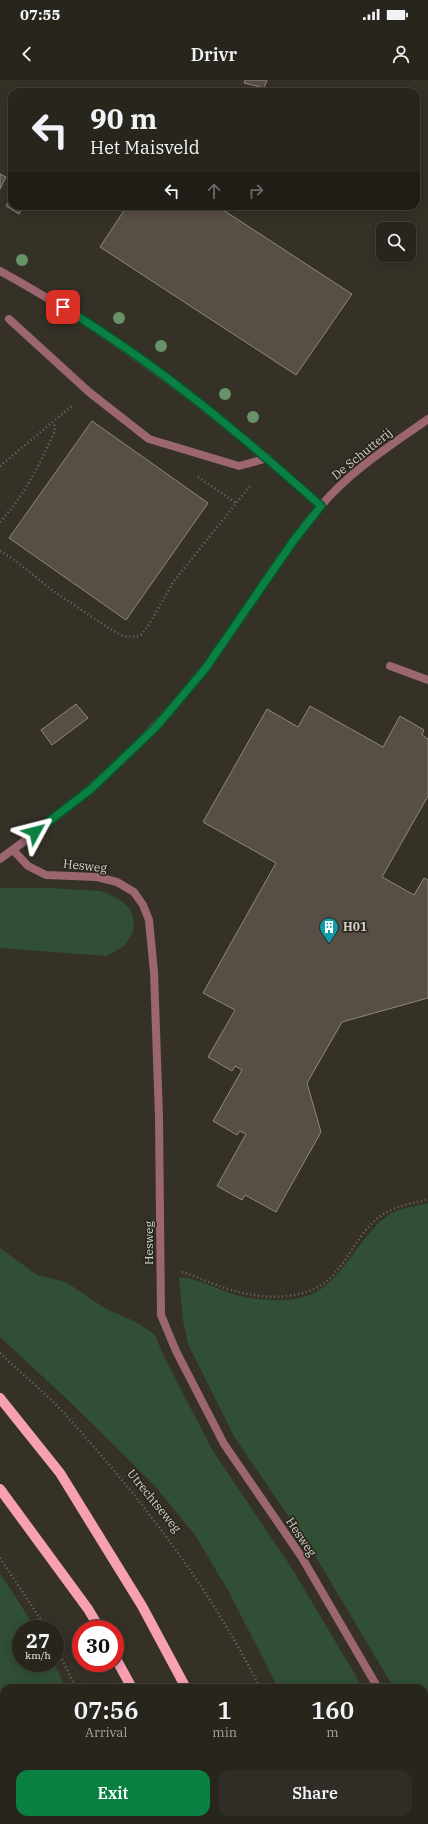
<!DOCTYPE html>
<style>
:root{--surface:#28251d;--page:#302d26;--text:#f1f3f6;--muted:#a5a5a4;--line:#44423b;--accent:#0b8043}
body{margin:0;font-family:"IBM Plex Serif",serif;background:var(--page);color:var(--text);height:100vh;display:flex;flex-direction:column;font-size:15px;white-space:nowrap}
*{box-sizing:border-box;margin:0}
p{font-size:13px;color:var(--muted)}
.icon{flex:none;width:22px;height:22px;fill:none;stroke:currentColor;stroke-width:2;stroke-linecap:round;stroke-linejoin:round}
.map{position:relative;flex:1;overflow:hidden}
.sheet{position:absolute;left:0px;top:1604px;width:428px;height:140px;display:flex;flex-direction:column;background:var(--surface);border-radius:12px 12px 0 0;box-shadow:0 2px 10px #0003,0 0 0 1px var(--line)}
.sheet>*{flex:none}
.hud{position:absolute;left:8px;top:8px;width:412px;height:122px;border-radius:12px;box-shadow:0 2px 10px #0003,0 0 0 1px var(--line);background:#28251d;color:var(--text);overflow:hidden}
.tools{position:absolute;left:376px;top:142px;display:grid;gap:8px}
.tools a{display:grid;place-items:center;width:40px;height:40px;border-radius:8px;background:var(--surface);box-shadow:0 2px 10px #0003,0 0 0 1px var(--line);font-size:20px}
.speed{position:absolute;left:12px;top:1540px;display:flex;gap:8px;font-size:20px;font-weight:700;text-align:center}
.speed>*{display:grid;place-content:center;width:52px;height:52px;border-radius:50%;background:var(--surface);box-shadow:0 2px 10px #0003,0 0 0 1px var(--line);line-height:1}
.speed small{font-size:10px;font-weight:400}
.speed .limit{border:6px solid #d22;background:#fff;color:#111}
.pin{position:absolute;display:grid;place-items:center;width:34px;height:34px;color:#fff;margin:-17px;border-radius:8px;box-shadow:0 2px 6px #0006}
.me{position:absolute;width:44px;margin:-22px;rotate:52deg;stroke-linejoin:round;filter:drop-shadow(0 0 3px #0008)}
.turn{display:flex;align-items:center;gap:14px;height:84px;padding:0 16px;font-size:18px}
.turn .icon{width:52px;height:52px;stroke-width:2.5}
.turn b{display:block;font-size:28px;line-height:34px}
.lanes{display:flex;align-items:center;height:38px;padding:0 16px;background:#0003;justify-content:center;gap:20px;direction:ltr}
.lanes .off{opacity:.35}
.eta{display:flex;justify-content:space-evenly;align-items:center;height:68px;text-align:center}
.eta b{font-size:24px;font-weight:600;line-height:28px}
.primary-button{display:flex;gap:8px;margin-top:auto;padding:8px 16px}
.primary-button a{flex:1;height:46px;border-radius:12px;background:var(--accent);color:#fff;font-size:16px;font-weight:600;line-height:46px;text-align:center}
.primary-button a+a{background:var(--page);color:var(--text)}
.status{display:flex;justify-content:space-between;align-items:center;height:28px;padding:0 20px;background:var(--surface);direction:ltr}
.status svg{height:11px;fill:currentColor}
header{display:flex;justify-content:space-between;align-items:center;height:52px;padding:0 16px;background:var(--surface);font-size:18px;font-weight:600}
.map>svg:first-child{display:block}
.green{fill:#304f34}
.building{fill:#574e46;stroke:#90877e}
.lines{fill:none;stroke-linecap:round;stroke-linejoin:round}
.path{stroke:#706d65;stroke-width:2.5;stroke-dasharray:1 3;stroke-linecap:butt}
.service{stroke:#9b6670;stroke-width:8}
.minor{stroke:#9b6670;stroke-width:8}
.primary{stroke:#f7a0b1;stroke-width:10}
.tree{fill:#689267}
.route-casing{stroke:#07532c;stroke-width:10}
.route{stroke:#0b8043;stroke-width:7}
.labels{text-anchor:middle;stroke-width:3.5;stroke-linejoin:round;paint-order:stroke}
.street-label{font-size:12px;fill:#d4d2cc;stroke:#2b271e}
.poi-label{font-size:12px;font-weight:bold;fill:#d4d2cc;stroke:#2b271e;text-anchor:start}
</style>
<div class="status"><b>07:55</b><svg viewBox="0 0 49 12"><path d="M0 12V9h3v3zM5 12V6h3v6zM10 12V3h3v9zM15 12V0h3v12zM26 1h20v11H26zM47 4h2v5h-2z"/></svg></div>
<header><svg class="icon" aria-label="back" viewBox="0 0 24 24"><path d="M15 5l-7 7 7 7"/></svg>Drivr<svg class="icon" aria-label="person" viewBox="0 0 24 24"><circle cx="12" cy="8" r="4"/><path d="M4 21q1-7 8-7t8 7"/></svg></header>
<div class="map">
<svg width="428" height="1744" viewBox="0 0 428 1744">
<rect width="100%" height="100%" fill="#353127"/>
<!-- green -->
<g class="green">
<polygon points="0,808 50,808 101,811 119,819 130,829 134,840 133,853 123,867 106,876 0,868"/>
<path d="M428,1123V1667L424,1659V1608H394L311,1469L235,1358L188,1264L183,1240L179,1197C200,1198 219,1211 240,1216C256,1220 277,1221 294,1219C340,1214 354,1160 387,1136C396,1129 417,1126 428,1123Z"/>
<polygon points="0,1168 37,1195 66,1202 106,1229 136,1242 155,1255 165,1279 213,1371 291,1487 363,1608 278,1608 229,1512 195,1455 155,1406 68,1320 0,1257"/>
<polygon points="0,1493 36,1549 21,1549 21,1583 54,1583 66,1608 4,1608 4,1740 122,1740 124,1744 0,1744"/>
<polygon points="424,1720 428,1728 428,1744 338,1744 336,1740 424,1740"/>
</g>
<!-- building -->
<g class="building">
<polygon points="245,0 267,0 264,8 244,3"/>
<polygon points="270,9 282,12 269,12"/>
<polygon points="0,94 6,97 0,109"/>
<polygon points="12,116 12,126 23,126 19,134 6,126"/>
<polygon points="127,126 217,126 352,214 296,295 100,167"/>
<polygon points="92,341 208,423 126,540 9,458"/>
<polygon points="76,624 88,638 52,665 41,650"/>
<polygon points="310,626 383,667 400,636 424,650 422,655 428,659 428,716 382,797 414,815 424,798 428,800 428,918 342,942 307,1003 321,1052 276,1132 245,1115 242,1120 217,1106 246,1054 240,1051 237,1055 213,1041 242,990 235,986 232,991 208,977 235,930 203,913 276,783 203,742 267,629 298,647"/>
</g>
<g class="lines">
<!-- path -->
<g class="path">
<polyline points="0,386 73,325"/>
<polyline points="198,397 236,423"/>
<path d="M0,442C26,413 38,387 54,353L55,347L53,342"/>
<polyline points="0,471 16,481 53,511 110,549 123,556 136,557 141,555 148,546 174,501 250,406"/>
<path d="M182,1192C202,1198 222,1209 243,1213C274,1220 314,1219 336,1192C353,1172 363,1145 387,1132C399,1125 415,1123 428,1119"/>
<path d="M0,1273C21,1293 44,1312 64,1333C139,1416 210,1507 260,1608"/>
<polyline points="0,1478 47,1549"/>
<polyline points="55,1565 76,1608"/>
<polyline points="134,1740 136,1744"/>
<polyline points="318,1740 319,1744"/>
</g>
<!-- service -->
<g class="service">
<polyline points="9,239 89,312 149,359 239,386 268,378"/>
<polyline points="390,586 428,600"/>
</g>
<!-- minor -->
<g class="minor">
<path d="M0,191C117,255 221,337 321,426"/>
<polyline points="13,770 28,786 46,795 97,797 117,802 134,812 143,825 149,840 154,892 159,1037 161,1235 176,1271 224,1364 301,1476 378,1608"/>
<path d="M0,779C76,725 147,663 204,589C245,537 276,477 320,427C350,391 390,366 428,339"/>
<polyline points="424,1691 428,1700"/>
</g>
<!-- primary -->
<g class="primary">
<polyline points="0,1318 60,1393 142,1526 186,1608"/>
<polyline points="0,1409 88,1529 100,1549"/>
<polyline points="115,1577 132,1608"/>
<polyline points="186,1740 187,1744"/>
<polyline points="244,1740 246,1744"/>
</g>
</g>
<!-- trees -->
<g class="tree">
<circle cx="22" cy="180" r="6"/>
<circle cx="119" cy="238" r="6"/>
<circle cx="161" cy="266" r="6"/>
<circle cx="225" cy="314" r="6"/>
<circle cx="253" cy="337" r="6"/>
</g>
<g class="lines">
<!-- route casing -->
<g class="route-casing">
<path id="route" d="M35,752L91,709L156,647L205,589L294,460L321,426C277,387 234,349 188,314C148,282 106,254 63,227"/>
</g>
<!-- route -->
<use href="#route" class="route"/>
</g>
<!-- icons -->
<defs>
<g id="building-pin" transform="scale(1)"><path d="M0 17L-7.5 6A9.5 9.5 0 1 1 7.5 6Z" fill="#0f9aa8" stroke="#2b271e"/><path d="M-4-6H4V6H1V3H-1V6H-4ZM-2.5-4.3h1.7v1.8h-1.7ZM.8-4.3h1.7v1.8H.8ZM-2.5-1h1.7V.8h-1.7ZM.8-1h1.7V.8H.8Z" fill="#fff"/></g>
</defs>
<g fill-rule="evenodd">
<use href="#building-pin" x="329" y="847"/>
</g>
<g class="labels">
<!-- street labels -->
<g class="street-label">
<text transform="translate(362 374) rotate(-39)" y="4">De Schutterij</text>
<text transform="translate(85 786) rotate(6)" y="4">Hesweg</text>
<text transform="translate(149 1163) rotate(-90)" y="4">Hesweg</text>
<text transform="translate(154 1421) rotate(51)" y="4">Utrechtseweg</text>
<text transform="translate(301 1457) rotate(56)" y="4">Hesweg</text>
</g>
<!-- poi labels -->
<g class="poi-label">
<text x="343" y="851">H01</text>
</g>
</g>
</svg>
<div class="tools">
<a><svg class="icon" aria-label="search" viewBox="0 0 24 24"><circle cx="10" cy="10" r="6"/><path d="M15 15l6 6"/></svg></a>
</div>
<div class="speed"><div>27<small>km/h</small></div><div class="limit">30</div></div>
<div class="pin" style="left:63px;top:227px;background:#d93025"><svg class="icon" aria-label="arrive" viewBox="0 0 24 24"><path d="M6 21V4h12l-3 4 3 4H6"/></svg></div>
<svg class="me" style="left:35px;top:752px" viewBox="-20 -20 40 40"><path d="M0-17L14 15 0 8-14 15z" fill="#0b8043" stroke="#fff" stroke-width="4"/></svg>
<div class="hud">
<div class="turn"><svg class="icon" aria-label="left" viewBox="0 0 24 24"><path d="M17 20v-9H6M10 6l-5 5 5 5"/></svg><div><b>90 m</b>Het Maisveld</div></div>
<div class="lanes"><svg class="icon" aria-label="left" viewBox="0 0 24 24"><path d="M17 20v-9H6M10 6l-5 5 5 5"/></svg><svg class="icon off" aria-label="ahead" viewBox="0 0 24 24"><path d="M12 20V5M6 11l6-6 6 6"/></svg><svg class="icon off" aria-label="right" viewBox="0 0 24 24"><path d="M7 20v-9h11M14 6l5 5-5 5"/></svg></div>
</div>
<section class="sheet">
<div class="eta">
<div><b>07:56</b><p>Arrival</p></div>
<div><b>1</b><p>min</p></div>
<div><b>160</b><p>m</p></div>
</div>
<div class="primary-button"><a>Exit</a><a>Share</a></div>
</section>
</div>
